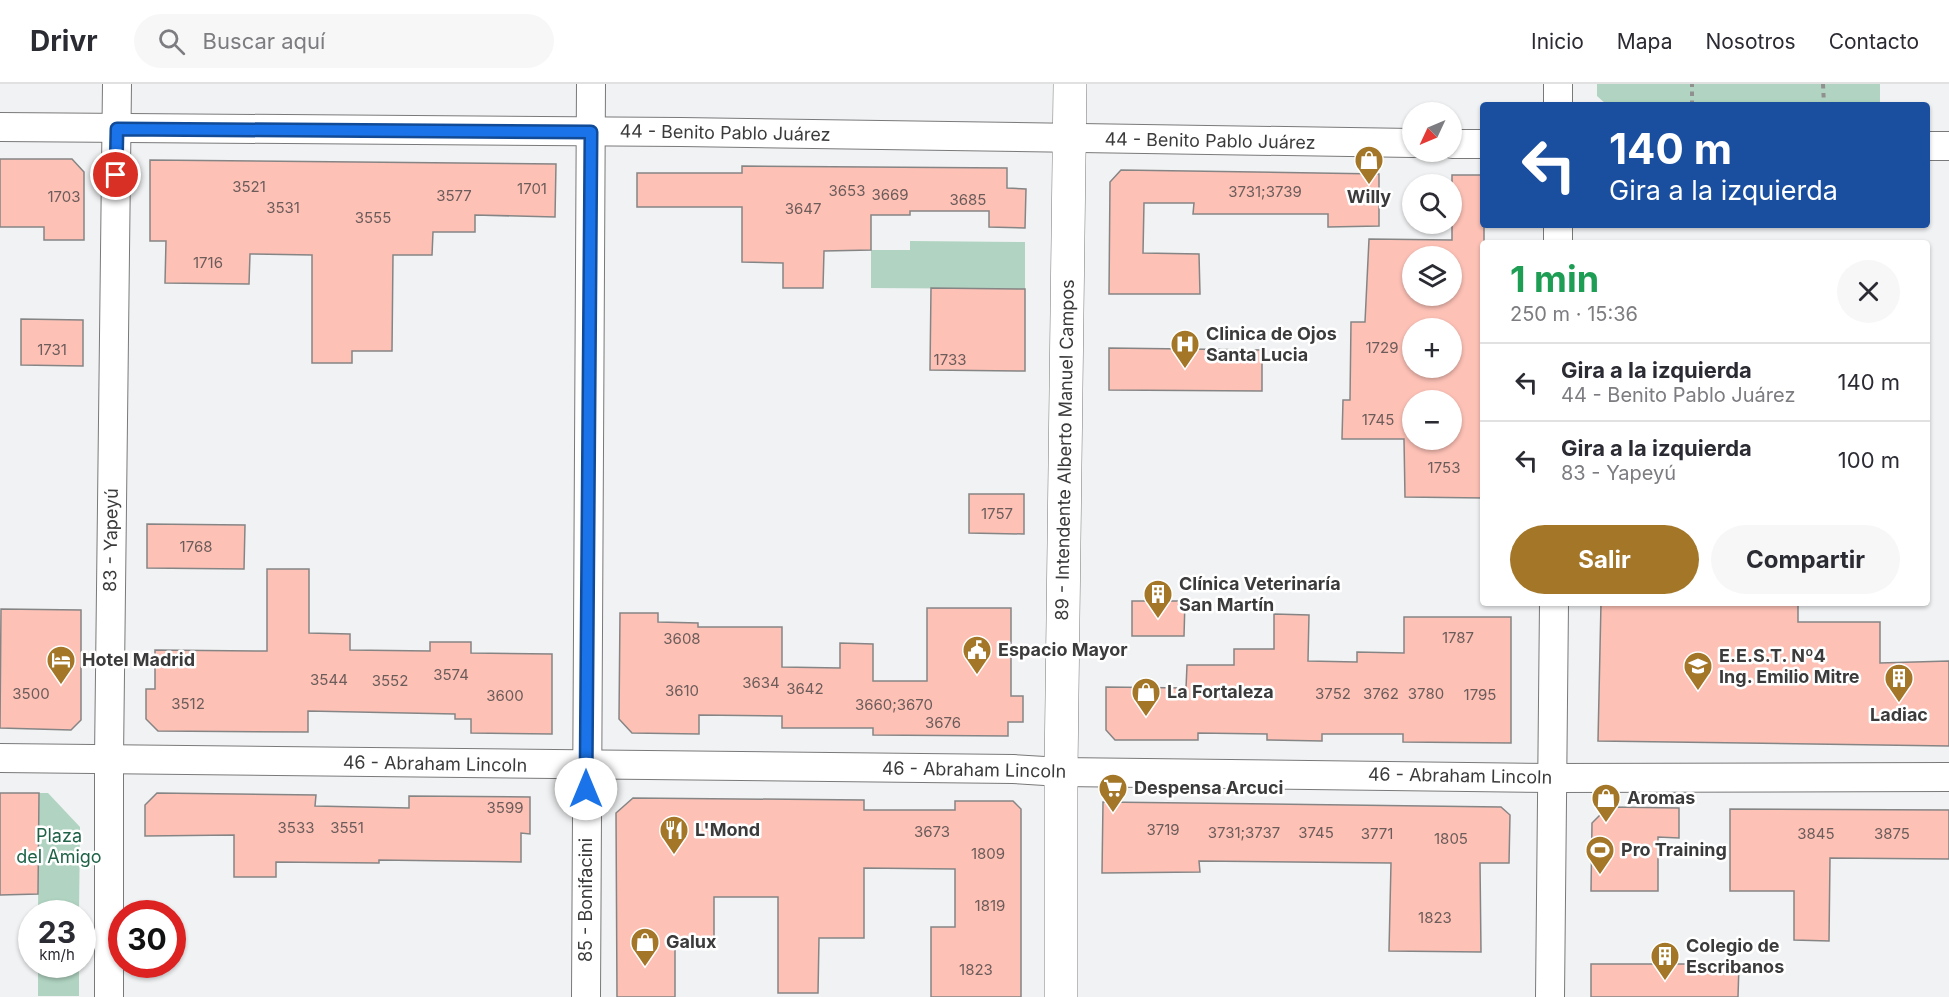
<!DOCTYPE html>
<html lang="es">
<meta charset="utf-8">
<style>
:root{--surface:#fff;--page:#f7f7f7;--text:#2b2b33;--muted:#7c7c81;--line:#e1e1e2;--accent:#a37628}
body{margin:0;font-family:Inter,sans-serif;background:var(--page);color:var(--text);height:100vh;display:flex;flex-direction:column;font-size:22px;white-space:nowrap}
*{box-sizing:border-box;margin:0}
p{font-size:20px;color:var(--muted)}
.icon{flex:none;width:33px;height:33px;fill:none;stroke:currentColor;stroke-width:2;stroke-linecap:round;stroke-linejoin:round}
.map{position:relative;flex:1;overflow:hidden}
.sheet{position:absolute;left:1480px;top:156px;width:450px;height:366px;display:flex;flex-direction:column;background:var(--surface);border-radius:6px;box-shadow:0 2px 4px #0004}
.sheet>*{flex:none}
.top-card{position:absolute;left:1480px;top:18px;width:450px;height:126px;border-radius:6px;box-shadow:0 2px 4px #0004;background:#1a4fa0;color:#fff;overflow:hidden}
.needle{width:39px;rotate:226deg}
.fabs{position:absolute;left:1402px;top:18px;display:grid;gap:12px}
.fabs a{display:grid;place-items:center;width:60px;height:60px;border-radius:50%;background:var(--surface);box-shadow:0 2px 4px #0004;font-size:30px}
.speed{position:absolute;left:18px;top:816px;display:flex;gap:12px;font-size:30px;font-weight:700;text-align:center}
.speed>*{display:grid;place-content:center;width:78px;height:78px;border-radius:50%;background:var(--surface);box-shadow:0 2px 4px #0004;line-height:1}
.speed small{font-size:15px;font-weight:400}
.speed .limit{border:9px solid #d22;background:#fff;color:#111}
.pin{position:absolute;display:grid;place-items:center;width:51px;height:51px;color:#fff;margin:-26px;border:3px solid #fff;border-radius:50%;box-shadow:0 2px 6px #0007}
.me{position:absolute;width:66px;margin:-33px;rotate:0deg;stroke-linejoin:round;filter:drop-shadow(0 0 4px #0008)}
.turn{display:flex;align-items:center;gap:21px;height:126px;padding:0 30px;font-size:27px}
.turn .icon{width:78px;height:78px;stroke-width:2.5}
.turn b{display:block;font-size:42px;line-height:51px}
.round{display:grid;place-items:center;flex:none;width:63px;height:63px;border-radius:32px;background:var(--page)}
.headline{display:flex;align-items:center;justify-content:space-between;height:102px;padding:0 30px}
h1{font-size:36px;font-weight:700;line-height:45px;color:#1e9e55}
.cta{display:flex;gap:12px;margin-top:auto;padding:12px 30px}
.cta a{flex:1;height:69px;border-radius:36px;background:var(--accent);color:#fff;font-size:24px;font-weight:700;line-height:69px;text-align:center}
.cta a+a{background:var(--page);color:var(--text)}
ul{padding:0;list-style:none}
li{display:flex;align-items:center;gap:18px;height:78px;padding:0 30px;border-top:2px solid var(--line)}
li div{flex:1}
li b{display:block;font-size:22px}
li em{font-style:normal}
header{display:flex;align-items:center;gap:36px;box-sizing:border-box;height:84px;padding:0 30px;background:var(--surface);border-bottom:2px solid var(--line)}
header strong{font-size:28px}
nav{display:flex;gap:33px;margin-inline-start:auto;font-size:21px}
.search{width:420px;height:54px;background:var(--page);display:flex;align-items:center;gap:15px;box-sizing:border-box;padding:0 21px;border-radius:33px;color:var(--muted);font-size:22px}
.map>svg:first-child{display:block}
.green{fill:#b0d4c1}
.building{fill:#fdc1b6;stroke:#868585;stroke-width:1.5;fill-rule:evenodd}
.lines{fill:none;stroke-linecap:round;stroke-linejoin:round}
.minor-casing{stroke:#79797a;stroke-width:30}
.tertiary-casing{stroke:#79797a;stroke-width:34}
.path{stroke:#909091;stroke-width:4;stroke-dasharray:4.5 4.5;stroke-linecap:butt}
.minor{stroke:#fff;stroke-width:28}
.tertiary{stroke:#fff;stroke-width:33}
.route-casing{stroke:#114b97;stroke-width:15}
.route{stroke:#1a73e8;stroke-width:10}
.labels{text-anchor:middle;stroke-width:5;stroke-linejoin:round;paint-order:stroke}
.number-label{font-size:15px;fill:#6c5c5a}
.street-label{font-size:18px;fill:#3b3b3b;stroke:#fff}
.poi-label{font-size:18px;font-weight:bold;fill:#3b3b3b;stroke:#fff;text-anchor:start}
.park-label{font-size:18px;fill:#1f6247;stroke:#fff}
</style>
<header>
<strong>Drivr</strong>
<div class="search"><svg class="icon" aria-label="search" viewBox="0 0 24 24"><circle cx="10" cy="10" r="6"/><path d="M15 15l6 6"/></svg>Buscar aquí</div>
<nav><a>Inicio</a><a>Mapa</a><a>Nosotros</a><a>Contacto</a></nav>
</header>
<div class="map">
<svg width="1949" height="913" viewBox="0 0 1949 913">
<rect width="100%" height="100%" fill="#f1f2f3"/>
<!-- green -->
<g class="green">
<polygon points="1597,0 1880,0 1880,21 1607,21 1597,12"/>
<polygon points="910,157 1025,158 1025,205 871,204 871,166 910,166"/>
<polygon points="39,709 48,709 80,743 79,829 38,829"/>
<rect x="38" y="881" width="41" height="31"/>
</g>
<!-- building -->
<g class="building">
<polygon points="0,75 72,75 84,88 84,156 44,156 44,143 0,143"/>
<polygon points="150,76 556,80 555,133 475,131 475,148 433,148 432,171 393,171 392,267 352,267 352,279 312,279 312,171 250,170 249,200 165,199 166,157 150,157"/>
<polygon points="742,82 1007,84 1007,104 1026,105 1025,144 989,143 989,127 910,127 910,131 871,131 871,166 824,167 823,204 783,204 783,179 742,178 742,123 637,123 637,89 742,89"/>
<polygon points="1121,86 1379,90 1379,142 1328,143 1328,130 1193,130 1194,119 1144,119 1143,169 1199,170 1200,210 1109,210 1110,98"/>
<path d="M1452,91H1484V414L1405,413L1404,355H1342L1343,316H1350L1351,238H1365L1369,155L1452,156ZM1413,172H1452V212H1413ZM1413,244H1452V284H1413ZM1413,316H1452V356H1413Z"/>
<polygon points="931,204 1025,205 1025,287 930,286"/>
<polygon points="21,235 83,236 83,282 21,281"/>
<polygon points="1109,264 1262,266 1262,307 1109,306"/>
<polygon points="969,410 1024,410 1024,450 969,449"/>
<polygon points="147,440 245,441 244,485 147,484"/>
<polygon points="267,485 309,485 309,549 350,550 350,566 430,567 430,558 471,558 471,569 552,570 552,650 471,649 471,635 455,635 455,630 308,627 308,648 158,647 146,635 146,605 155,605 155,566 267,567"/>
<polygon points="1132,517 1185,517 1184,552 1132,552"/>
<polygon points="1601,519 1798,519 1798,538 1880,538 1880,579 1949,577 1949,662 1598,657"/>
<polygon points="927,524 1011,524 1011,612 1023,612 1023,638 1008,638 1008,652 873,651 873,644 782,644 782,632 699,631 699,650 632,649 619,635 620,529 658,529 658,538 698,539 698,543 782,543 782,583 840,584 840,559 873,560 873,597 927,597"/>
<polygon points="1,525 81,526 81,636 71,646 0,644"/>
<polygon points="1274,530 1309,531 1308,577 1357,578 1357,568 1404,569 1404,533 1511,533 1511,659 1403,658 1403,650 1322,650 1322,657 1267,656 1267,650 1198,649 1198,656 1115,656 1106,646 1106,603 1186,604 1187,581 1234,581 1234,565 1274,565"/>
<polygon points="0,709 39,709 38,810 0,811"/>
<polygon points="157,709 316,711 315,722 409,724 409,712 530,713 530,750 521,749 521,778 379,776 379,779 276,778 276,793 234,793 234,751 145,752 145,721"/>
<polygon points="633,714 864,716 864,726 955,726 955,717 1013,717 1021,725 1021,913 931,913 931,843 955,843 955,785 864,784 864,854 819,854 818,909 778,909 778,813 714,813 714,860 675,860 675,913 617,913 616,729"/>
<polygon points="1103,718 1501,723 1510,731 1509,779 1480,779 1481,868 1389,867 1391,779 1199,777 1200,788 1102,789"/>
<polygon points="1608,723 1679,724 1679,754 1658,753 1658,807 1591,807 1592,739"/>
<polygon points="1730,725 1949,726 1949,775 1830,774 1829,857 1794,856 1794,807 1730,807"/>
<polygon points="1591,880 1739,880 1738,913 1591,913"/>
</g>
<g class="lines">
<!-- minor casing -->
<g class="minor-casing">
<g id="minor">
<polyline points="1558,0 1558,21"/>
<polyline points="0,43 681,48 1413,59"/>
<polyline points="1452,60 1484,60"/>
<polyline points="1928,62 1949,62"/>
<polyline points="1558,159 1558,141"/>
<polyline points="0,674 1013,685 1061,688 1553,694 1949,693"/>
<polyline points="109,913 109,674 117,0"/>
<polyline points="586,913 591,0"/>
<polyline points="1550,913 1554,519"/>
</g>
</g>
<!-- tertiary casing -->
<g class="tertiary-casing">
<polyline id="tertiary" points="1061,913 1061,688 1070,0"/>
</g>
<!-- path -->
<g class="path">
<polyline points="1823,0 1824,21"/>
<polyline points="1692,21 1692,0"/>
</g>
<!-- minor -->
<use href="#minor" class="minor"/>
<!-- tertiary -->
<use href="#tertiary" class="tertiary"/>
</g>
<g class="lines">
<!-- route casing -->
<g class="route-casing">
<polyline id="route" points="116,91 117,45 591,48 586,705"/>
</g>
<!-- route -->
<use href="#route" class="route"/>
</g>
<!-- icons -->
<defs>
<g id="shop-pin" transform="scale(1.5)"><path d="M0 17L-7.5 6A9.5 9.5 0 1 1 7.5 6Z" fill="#a37628" stroke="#fff"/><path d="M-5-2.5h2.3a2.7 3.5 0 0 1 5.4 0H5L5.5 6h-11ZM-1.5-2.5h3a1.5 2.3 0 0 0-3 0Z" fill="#fff"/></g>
<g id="hospital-pin" transform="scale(1.5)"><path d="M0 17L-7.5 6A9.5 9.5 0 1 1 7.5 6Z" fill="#a37628" stroke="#fff"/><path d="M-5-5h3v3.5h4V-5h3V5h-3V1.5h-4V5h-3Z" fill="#fff"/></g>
<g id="building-pin" transform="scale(1.5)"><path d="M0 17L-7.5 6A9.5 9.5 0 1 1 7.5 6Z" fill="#a37628" stroke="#fff"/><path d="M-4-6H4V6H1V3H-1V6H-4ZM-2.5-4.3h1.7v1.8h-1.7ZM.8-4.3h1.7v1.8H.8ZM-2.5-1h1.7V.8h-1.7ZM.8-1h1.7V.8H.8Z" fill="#fff"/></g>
<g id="civic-pin" transform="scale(1.5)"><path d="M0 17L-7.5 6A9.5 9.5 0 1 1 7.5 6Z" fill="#a37628" stroke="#fff"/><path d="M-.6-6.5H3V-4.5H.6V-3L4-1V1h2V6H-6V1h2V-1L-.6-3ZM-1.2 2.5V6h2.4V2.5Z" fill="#fff"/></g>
<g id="hotel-pin" transform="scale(1.5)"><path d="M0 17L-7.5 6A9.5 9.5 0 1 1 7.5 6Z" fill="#a37628" stroke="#fff"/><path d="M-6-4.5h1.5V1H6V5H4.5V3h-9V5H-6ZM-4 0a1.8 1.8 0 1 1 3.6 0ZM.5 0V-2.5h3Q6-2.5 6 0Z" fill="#fff"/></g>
<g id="school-pin" transform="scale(1.5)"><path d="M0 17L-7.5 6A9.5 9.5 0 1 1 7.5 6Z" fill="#a37628" stroke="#fff"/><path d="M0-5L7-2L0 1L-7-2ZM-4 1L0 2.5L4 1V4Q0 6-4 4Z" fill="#fff"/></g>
<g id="supermarket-pin" transform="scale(1.5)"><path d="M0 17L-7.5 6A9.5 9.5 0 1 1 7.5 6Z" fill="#a37628" stroke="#fff"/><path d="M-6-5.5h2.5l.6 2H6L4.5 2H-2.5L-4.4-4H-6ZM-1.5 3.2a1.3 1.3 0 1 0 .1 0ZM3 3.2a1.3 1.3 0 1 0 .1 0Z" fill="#fff"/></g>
<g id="restaurant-pin" transform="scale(1.5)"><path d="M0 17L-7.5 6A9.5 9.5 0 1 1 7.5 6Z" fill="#a37628" stroke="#fff"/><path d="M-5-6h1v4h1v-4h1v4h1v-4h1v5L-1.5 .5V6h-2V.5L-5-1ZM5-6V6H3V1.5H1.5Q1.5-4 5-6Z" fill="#fff"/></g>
<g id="stadium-pin" transform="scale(1.5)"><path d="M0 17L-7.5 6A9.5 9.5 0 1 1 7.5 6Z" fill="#a37628" stroke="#fff"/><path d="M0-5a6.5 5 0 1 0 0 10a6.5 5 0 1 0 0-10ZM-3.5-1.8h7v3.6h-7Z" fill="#fff"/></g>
</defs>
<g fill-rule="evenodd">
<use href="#shop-pin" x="1369" y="76"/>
<use href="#hospital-pin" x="1185" y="260"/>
<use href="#building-pin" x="1158" y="510"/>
<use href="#civic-pin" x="977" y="566"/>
<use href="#hotel-pin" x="61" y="576"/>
<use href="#school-pin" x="1698" y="582"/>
<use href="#building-pin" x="1899" y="594"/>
<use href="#shop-pin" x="1146" y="608"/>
<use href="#supermarket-pin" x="1113" y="704"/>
<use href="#shop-pin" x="1606" y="714"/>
<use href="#restaurant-pin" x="674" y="746"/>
<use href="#stadium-pin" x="1600" y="766"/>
<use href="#shop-pin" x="645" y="858"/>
<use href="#building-pin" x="1665" y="872"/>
</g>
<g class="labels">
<!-- number labels -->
<g class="number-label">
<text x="249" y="108">3521</text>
<text x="532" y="110">1701</text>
<text x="847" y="112">3653</text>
<text x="1265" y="113">3731;3739</text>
<text x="890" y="116">3669</text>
<text x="454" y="117">3577</text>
<text x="64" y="118">1703</text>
<text x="968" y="121">3685</text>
<text x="283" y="129">3531</text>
<text x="803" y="130">3647</text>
<text x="373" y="139">3555</text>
<text x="208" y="184">1716</text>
<text x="1382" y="269">1729</text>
<text x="52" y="271">1731</text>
<text x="950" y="281">1733</text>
<text x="1378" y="341">1745</text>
<text x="1444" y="389">1753</text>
<text x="997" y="435">1757</text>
<text x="196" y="468">1768</text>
<text x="1458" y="559">1787</text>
<text x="682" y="560">3608</text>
<text x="451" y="596">3574</text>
<text x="329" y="601">3544</text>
<text x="390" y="602">3552</text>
<text x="761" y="604">3634</text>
<text x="805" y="610">3642</text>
<text x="682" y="612">3610</text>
<text x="31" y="615">3500</text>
<text x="1333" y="615">3752</text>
<text x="1381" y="615">3762</text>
<text x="1426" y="615">3780</text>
<text x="1480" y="616">1795</text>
<text x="505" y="617">3600</text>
<text x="188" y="625">3512</text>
<text x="894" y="626">3660;3670</text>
<text x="943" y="644">3676</text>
<text x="505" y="729">3599</text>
<text x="296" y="749">3533</text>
<text x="347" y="749">3551</text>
<text x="1163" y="751">3719</text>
<text x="932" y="753">3673</text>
<text x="1244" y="754">3731;3737</text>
<text x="1316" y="754">3745</text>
<text x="1377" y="755">3771</text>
<text x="1816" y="755">3845</text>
<text x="1892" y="755">3875</text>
<text x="1451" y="760">1805</text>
<text x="988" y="775">1809</text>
<text x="990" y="827">1819</text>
<text x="1435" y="839">1823</text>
<text x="976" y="891">1823</text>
</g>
<!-- street labels -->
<g class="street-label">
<text transform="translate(725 49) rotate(1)" y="6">44 - Benito Pablo Juárez</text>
<text transform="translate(1210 57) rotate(1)" y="6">44 - Benito Pablo Juárez</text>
<text transform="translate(1065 366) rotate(-89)" y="6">89 - Intendente Alberto Manuel Campos</text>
<text transform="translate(111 456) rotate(-89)" y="6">83 - Yapeyú</text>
<text transform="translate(435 680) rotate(1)" y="6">46 - Abraham Lincoln</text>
<text transform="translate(974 686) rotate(1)" y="6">46 - Abraham Lincoln</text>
<text transform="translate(1460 692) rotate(1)" y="6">46 - Abraham Lincoln</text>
<text transform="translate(586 816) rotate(-90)" y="6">85 - Bonifacini</text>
</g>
<!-- poi labels -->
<g class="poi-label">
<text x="1369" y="119" text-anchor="middle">Willy</text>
<text x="1206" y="256">Clinica de Ojos<tspan x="1206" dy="21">Santa Lucia</tspan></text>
<text x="1179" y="506">Clínica Veterinaría<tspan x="1179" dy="21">San Martín</tspan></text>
<text x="998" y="572">Espacio Mayor</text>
<text x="1719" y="578">E.E.S.T. Nº4<tspan x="1719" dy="21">Ing. Emilio Mitre</tspan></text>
<text x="82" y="582">Hotel Madrid</text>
<text x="1167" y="614">La Fortaleza</text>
<text x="1899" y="637" text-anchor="middle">Ladiac</text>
<text x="1134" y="710">Despensa Arcuci</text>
<text x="1627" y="720">Aromas</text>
<text x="695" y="752">L'Mond</text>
<text x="1621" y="772">Pro Training</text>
<text x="666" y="864">Galux</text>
<text x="1686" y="868">Colegio de<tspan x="1686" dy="21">Escribanos</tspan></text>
</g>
<!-- park labels -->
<g class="park-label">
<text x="59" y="758">Plaza<tspan x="59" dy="21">del Amigo</tspan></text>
</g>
</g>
</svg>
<div class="fabs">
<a><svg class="needle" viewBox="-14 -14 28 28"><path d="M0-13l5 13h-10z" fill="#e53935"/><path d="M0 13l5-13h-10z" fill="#7c7c81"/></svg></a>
<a><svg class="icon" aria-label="search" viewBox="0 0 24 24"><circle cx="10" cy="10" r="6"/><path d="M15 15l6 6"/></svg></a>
<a><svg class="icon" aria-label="layers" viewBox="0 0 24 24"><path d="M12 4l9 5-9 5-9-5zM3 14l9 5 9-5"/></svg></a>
<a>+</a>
<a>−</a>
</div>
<div class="speed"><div>23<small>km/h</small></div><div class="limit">30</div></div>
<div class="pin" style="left:116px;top:91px;background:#d93025"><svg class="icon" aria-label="arrive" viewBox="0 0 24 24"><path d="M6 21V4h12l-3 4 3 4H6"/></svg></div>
<svg class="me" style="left:586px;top:705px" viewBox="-20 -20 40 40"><circle r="19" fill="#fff"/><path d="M0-13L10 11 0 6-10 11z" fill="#1a73e8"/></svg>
<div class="top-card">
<div class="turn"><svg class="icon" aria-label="left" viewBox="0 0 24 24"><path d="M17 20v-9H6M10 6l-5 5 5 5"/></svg><div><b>140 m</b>Gira a la izquierda</div></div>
</div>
<section class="sheet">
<div class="headline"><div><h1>1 min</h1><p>250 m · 15:36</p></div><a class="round"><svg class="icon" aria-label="close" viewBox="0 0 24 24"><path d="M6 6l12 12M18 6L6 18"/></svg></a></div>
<ul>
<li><svg class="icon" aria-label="left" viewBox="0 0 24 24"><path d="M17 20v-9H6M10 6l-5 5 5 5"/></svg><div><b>Gira a la izquierda</b><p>44 - Benito Pablo Juárez</p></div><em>140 m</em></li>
<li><svg class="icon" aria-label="left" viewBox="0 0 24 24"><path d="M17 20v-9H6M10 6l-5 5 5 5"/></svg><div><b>Gira a la izquierda</b><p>83 - Yapeyú</p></div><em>100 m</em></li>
</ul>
<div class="cta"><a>Salir</a><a>Compartir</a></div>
</section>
</div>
